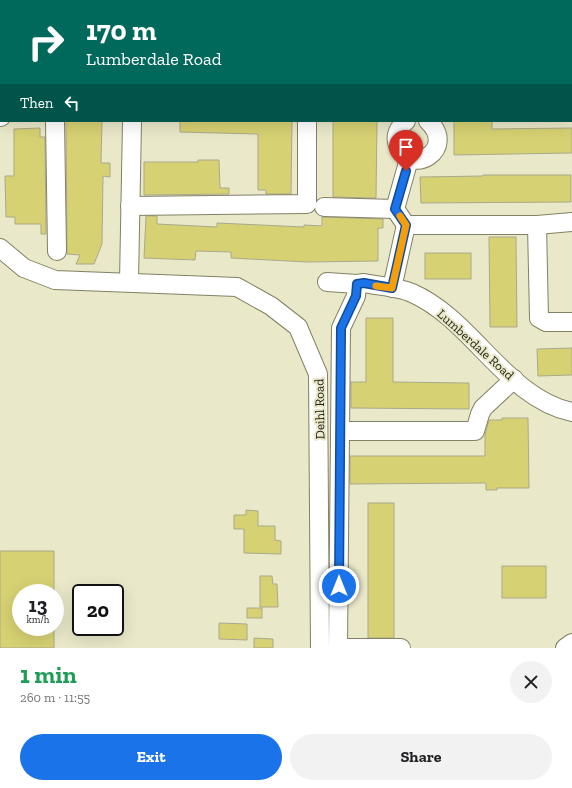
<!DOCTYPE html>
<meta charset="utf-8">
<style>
:root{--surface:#fff;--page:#f2f2f2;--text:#202124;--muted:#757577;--accent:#1a73e8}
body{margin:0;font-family:"Zilla Slab",serif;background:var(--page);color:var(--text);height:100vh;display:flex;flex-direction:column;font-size:15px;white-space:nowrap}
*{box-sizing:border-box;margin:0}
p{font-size:13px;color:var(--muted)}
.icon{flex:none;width:22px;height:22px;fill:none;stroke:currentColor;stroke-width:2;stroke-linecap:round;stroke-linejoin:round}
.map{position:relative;height:648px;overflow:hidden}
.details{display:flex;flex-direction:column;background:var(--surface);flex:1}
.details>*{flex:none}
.banner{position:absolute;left:0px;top:0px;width:572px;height:122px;box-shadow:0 4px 16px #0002;background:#00695c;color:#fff;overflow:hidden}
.speed{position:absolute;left:12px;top:584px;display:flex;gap:8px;font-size:20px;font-weight:700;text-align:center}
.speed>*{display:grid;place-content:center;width:52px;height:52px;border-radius:50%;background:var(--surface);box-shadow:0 4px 16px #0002;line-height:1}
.speed small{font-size:10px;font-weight:400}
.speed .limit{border:2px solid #111;border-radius:6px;background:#fff;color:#111}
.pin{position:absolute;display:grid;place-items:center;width:34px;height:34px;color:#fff;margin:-41px -17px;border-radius:50% 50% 50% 0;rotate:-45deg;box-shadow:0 0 4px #0007}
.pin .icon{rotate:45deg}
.me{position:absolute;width:44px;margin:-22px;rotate:0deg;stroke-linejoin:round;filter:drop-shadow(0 0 3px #0008)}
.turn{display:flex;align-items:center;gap:14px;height:84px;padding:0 20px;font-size:18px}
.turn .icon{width:52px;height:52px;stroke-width:2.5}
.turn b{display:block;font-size:28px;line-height:34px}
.then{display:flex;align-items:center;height:38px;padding:0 20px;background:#0003;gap:8px;font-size:15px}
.round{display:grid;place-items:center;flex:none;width:42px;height:42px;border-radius:21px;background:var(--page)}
.overview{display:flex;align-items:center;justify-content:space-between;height:68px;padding:0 20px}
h1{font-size:24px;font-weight:800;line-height:30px;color:#1e9e55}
.action{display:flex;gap:8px;margin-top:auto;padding:8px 20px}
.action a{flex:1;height:46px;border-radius:24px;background:var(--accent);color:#fff;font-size:16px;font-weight:800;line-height:46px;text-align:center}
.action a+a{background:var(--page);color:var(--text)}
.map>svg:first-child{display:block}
.building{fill:#d6d172;stroke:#aaa98c}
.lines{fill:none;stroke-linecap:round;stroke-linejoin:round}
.minor-casing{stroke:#828165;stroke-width:20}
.minor{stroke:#fff;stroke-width:18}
.route-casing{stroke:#114b97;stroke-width:10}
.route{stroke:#1a73e8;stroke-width:7}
.slow{stroke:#f59e0b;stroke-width:7}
.labels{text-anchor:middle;stroke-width:4;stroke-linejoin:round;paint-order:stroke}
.street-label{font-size:13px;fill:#232317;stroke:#e9e8c9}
</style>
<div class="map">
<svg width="572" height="648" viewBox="0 0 572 648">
<rect width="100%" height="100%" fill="#e9e8c9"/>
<!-- building -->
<g class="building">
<polygon points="66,121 102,121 101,163 110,163 110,177 103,176 102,244 94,264 76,264 80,255 67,254"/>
<polygon points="180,121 292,121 291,194 266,194 266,190 258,190 258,134 180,132"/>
<polygon points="333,121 377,121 376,198 333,197"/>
<polygon points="454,121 492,121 492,129 572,128 572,153 454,155"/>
<polygon points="40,128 40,137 45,137 46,234 41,234 41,224 15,224 15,217 6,217 5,176 14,176 14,129"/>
<polygon points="198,160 219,160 220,188 229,188 229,194 144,195 144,162 198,162"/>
<polygon points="483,175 571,175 571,202 421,203 420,177 483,176"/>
<polygon points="146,216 157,216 157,224 217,227 217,223 304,227 304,225 322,226 322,217 383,219 383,228 378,228 378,261 307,262 231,258 231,252 196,251 195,260 144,258"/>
<polygon points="489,237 516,237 517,327 490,327"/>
<rect x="425" y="253" width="46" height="26"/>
<polygon points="366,318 393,318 393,382 469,383 469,409 351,408 351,382 366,382"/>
<polygon points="572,348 572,375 538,376 537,349"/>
<polygon points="502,418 528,418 529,488 497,488 497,490 486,490 486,483 350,484 350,456 485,456 485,435 489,420 502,420"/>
<rect x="368" y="503" width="26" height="135"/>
<polygon points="246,510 258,511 258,526 275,526 275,540 281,541 281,554 244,553 244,529 234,529 234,515 246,515"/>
<polygon points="0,551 54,551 54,593 21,593 21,627 54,627 54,648 0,648"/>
<rect x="502" y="566" width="44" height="32"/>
<polygon points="260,576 272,576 273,584 277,584 278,607 260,607"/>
<rect x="247" y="608" width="15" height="10"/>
<polygon points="219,623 247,624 247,640 219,639"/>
<polygon points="254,638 273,639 273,648 254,648"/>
</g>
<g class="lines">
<!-- minor casing -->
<g class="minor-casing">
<g id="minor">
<polyline points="54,0 54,1"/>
<polyline points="305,0 305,1"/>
<polyline points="375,0 375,1"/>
<polyline points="134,1 134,0"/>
<polyline points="571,16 572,16"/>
<polyline points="571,103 572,103"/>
<polyline points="0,117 1,117"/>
<polyline points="55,121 57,251"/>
<path d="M406,121C399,127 394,136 398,145C410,178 458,149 428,121"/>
<polyline points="409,159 395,209 406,225 537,225 572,222"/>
<polyline points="130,206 307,204 307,121"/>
<polyline points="324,207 395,209"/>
<polyline points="537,225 539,318 546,322 572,322"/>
<polyline points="0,248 24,268 55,280 237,287 271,306 298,327 318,374 320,648"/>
<polyline points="129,282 132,121"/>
<path d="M327,282L357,284L364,283C378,286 400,287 412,293C472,319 506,398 572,412"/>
<polyline points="392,288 406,225"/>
<polyline points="340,431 475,431 480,414 483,408 514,379"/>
<polyline points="338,647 341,328 356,296 357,284"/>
<polyline points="338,648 401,648"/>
<polyline points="565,648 572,643"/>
</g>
</g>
<!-- minor -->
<use href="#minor" class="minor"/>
</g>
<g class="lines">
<!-- route casing -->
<g class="route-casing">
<polyline id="route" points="339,586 341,328 356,296 357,284 364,283 392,288 406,225 395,209 406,171"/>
</g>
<!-- route -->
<use href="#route" class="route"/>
<!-- slow -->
<polyline class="slow" points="376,286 392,288 406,225 400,216"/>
</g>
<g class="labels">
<!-- street labels -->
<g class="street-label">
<text transform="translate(476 344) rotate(42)" y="5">Lumberdale Road</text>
<text transform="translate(319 409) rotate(-91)" y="5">Deihl Road</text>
</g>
</g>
</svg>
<div class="speed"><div>13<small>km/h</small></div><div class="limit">20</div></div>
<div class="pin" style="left:406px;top:171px;background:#d93025"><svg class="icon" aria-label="arrive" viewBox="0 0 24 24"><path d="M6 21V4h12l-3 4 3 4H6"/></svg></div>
<svg class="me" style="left:339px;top:586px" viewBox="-20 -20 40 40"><circle r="17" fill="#1a73e8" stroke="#fff" stroke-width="3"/><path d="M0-11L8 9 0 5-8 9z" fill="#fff"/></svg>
<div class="banner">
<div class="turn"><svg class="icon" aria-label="right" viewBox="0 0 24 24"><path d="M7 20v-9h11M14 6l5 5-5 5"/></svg><div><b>170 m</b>Lumberdale Road</div></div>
<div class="then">Then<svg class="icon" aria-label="left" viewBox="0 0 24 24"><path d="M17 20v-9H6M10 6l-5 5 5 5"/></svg></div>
</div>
</div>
<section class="details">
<div class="overview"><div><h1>1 min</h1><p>260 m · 11:55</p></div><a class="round"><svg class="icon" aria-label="close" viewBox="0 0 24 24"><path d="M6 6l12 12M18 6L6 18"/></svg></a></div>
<div class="action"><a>Exit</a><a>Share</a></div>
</section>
